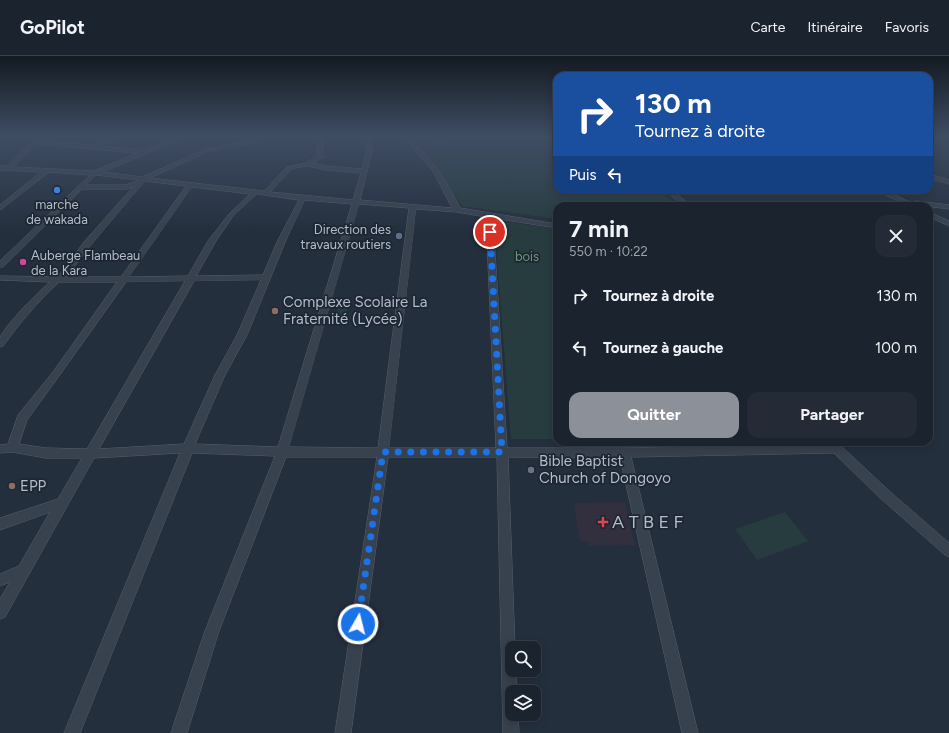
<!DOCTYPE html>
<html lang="fr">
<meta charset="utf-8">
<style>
:root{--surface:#1b232e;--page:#242b36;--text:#f1f3f6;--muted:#a0a4aa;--line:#39404a;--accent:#8c9099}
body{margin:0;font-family:Figtree,sans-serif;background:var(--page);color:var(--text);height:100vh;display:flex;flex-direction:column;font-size:15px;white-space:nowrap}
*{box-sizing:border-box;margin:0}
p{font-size:13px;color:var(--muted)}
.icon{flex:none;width:22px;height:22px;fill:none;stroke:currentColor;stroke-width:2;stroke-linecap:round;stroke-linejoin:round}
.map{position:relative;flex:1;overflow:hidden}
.side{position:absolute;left:553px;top:146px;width:380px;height:244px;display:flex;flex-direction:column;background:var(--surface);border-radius:12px;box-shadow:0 2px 10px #0003,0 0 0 1px var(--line)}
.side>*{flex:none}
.top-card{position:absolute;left:553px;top:16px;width:380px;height:122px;border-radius:12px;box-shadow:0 2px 10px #0003,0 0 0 1px var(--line);background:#1a4fa0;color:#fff;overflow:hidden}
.tools{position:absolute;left:505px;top:585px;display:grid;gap:8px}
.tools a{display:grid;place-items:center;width:36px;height:36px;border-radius:8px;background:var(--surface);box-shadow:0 2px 10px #0003,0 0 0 1px var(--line);font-size:20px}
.pin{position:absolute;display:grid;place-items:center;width:34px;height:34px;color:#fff;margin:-17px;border:2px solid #fff;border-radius:50%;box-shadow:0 1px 4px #0007}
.me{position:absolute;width:44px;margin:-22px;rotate:8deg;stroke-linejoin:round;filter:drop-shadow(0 0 3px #0008)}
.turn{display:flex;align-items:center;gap:14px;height:84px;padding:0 16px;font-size:18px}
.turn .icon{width:52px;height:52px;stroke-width:2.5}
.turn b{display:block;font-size:28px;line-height:34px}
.then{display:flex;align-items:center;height:38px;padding:0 16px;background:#0003;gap:8px;font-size:15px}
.round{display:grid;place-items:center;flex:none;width:42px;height:42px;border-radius:12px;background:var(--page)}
.headline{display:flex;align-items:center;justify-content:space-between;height:68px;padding:0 16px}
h1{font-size:24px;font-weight:700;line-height:30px}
.cta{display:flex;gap:8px;margin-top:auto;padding:8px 16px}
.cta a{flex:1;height:46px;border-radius:12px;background:var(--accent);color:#fff;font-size:16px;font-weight:700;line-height:46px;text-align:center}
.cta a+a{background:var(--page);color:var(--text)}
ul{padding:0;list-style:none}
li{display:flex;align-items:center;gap:12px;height:52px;padding:0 16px}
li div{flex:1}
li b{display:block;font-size:15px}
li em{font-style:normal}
header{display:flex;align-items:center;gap:24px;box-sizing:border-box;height:56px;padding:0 20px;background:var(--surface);border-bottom:1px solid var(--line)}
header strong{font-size:19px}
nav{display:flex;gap:22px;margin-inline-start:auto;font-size:14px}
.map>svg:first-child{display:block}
.medical{fill:#32303f}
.green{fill:#263c3f}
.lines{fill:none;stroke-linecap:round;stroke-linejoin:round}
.stream{stroke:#394c67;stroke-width:1.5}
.minor-casing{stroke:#565f6c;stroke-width:1}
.minor{fill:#38414e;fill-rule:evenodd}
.wall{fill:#3b4654}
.shaded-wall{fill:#303945}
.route{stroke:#1a73e8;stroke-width:7;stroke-dasharray:0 12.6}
.shop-dot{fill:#3f7fe0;stroke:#1d2633;stroke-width:1.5}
.service-dot{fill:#5c6f8a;stroke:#1d2633;stroke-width:1.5}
.hotel-dot{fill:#d1479c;stroke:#1d2633;stroke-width:1.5}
.education-dot{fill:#8d6e63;stroke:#1d2633;stroke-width:1.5}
.worship-dot{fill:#6b7280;stroke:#1d2633;stroke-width:1.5}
.health-dot{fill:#e0444e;stroke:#1d2633;stroke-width:1.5}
.labels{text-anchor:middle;stroke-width:3.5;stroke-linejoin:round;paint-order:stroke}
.far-poi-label{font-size:13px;fill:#b4bcc9;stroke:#1d2633}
.far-park-label{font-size:13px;fill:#6b9a76;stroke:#1d2633}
.poi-label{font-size:15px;fill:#b4bcc9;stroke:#1d2633;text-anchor:start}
.near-poi-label{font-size:18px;fill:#b4bcc9;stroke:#1d2633;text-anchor:start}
</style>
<header>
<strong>GoPilot</strong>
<nav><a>Carte</a><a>Itinéraire</a><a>Favoris</a></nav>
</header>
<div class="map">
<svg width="949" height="677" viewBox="0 0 949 677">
<rect width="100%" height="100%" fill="#242f3e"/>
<!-- medical -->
<polygon class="medical" points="625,446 635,489 589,490 588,485 580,485 574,447"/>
<!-- green -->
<g class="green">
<polygon points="417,81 557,81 557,134 656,134 664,139 677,150 557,150 557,163 462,150"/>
<polygon points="494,164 557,173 557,383 511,383"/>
<polygon points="338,252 348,252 345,266 335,266"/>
<polygon points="785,456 808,485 757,504 735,473"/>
</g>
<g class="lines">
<!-- stream -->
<polyline class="stream" points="439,81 440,89 447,91"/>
<!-- minor casing -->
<g class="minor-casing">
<g id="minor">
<path d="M37,81L42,82L40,85L91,89L112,81H119L118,82L99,90L144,94L177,81H184L183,82L103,116L142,121L206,93L262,82L265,84L264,85L209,95L150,122L264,135L287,111L306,107L317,100V81H323V101L313,107L326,110L362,113L367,91L362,81H368L373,91L360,144L452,152L433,115L403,81H409C431,101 447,125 460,152L557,168V172L493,162L507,392H624L829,388V386H839L840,389L887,433L949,487V501L945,499L879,441L834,397L631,401L698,677H682L620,402L508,401L515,592H512V614H516L517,636H512V658H518L519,677H503L497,401H388L351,677H335L377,401H286L219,575L187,677H171L205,575L275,400L192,397L80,677H64L180,397L94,402L5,561L0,563V543L10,526L0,530V518L19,510L50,456L0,474V462L58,443L82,402H46L12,396L0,397V389L8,388L18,359L53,316L117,226H59C38,245 20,267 3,290L0,291C0,289 0,284 0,282C3,271 40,234 50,226L0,224V220L58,221L84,186L133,131L126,133H82L3,211H0V205L90,119L49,116L0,154V149L41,116L0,114V110H7ZM36,88L137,97L94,115L14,111ZM308,110L326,114L361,117L353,144L270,136L291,113ZM96,119L139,124L126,129H86ZM145,125L186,130L121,221H66L90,190ZM192,131L250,138L229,158L208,185L188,220L129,221ZM257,138L299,144L278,184L263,219L196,220L216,185L233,160ZM305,144L352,148L278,391L195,388L225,319L247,279L286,184ZM359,148L409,152L378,392L289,391ZM416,153L457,156L486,161L496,392H389ZM261,224L237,279L215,319L184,388L99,393L194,225ZM185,225L87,393L46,392L19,388L27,364L59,320L126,226Z"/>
<polygon points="929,118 949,124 949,128 929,122"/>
<polygon points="665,134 672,134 691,150 684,150"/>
<polygon points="876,134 884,134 910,146 917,145 949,149 949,153 917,149 900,150 903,148"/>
<polygon points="929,156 949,165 949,170 929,161"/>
</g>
</g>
<!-- minor -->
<use href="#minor" class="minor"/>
</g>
<!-- wall -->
<polygon class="wall" points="47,81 59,81 52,83 48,82"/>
<!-- shaded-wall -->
<polygon class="shaded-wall" points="51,81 59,81 52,83"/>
<!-- sky -->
<linearGradient id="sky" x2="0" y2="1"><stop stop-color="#141a22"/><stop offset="0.46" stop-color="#3f4d63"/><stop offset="1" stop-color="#3f4d63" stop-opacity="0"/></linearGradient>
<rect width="949" height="175" fill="url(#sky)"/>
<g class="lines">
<!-- route -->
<polyline class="route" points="358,568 383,396 502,396 490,176"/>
</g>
<!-- markers -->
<circle class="shop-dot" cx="57" cy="134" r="4"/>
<circle class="service-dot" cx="399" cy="180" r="4"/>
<circle class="hotel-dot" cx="23" cy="206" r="4"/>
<g class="education-dot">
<circle cx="275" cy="255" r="4"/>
<circle cx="12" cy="430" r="4"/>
</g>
<circle class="worship-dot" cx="531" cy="414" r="4"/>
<path class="health-dot" d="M601 460h4v4h4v4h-4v4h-4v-4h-4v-4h4z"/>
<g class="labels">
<!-- far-poi labels -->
<g class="far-poi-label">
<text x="57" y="153">marche<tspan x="57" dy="15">de wakada</tspan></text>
<text x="391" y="178" text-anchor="end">Direction des<tspan x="391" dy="15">travaux routiers</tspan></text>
<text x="31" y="204" text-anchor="start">Auberge Flambeau<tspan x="31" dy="15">de la Kara</tspan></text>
</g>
<!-- far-park labels -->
<g class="far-park-label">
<text x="527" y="205">bois</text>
</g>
<!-- poi labels -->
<g class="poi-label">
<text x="283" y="251">Complexe Scolaire La<tspan x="283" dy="17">Fraternité (Lycée)</tspan></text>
<text x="539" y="410">Bible Baptist<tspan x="539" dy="17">Church of Dongoyo</tspan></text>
<text x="20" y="435">EPP</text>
</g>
<!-- near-poi labels -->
<g class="near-poi-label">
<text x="612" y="472">A T B E F</text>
</g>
</g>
</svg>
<div class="tools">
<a><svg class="icon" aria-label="search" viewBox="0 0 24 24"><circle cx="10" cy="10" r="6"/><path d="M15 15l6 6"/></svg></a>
<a><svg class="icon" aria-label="layers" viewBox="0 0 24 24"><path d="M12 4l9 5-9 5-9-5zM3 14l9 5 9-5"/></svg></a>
</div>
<div class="pin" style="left:490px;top:176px;background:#d93025"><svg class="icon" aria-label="arrive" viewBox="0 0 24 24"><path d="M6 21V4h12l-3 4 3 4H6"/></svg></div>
<svg class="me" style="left:358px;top:568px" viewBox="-20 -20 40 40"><circle r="17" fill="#1a73e8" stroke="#fff" stroke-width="3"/><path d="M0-11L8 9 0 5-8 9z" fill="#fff"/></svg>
<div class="top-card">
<div class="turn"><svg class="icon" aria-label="right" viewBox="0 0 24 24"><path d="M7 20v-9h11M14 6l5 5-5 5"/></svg><div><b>130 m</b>Tournez à droite</div></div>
<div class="then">Puis<svg class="icon" aria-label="left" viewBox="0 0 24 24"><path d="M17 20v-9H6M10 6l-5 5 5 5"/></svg></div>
</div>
<section class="side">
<div class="headline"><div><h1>7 min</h1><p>550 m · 10:22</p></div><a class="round"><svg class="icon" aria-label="close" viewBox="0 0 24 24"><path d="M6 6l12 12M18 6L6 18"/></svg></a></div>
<ul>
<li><svg class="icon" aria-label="right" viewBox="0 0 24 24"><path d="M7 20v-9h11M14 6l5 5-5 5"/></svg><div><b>Tournez à droite</b></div><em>130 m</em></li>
<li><svg class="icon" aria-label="left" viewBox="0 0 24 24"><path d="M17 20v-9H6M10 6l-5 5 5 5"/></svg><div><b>Tournez à gauche</b></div><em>100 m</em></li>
</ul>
<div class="cta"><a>Quitter</a><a>Partager</a></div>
</section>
</div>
